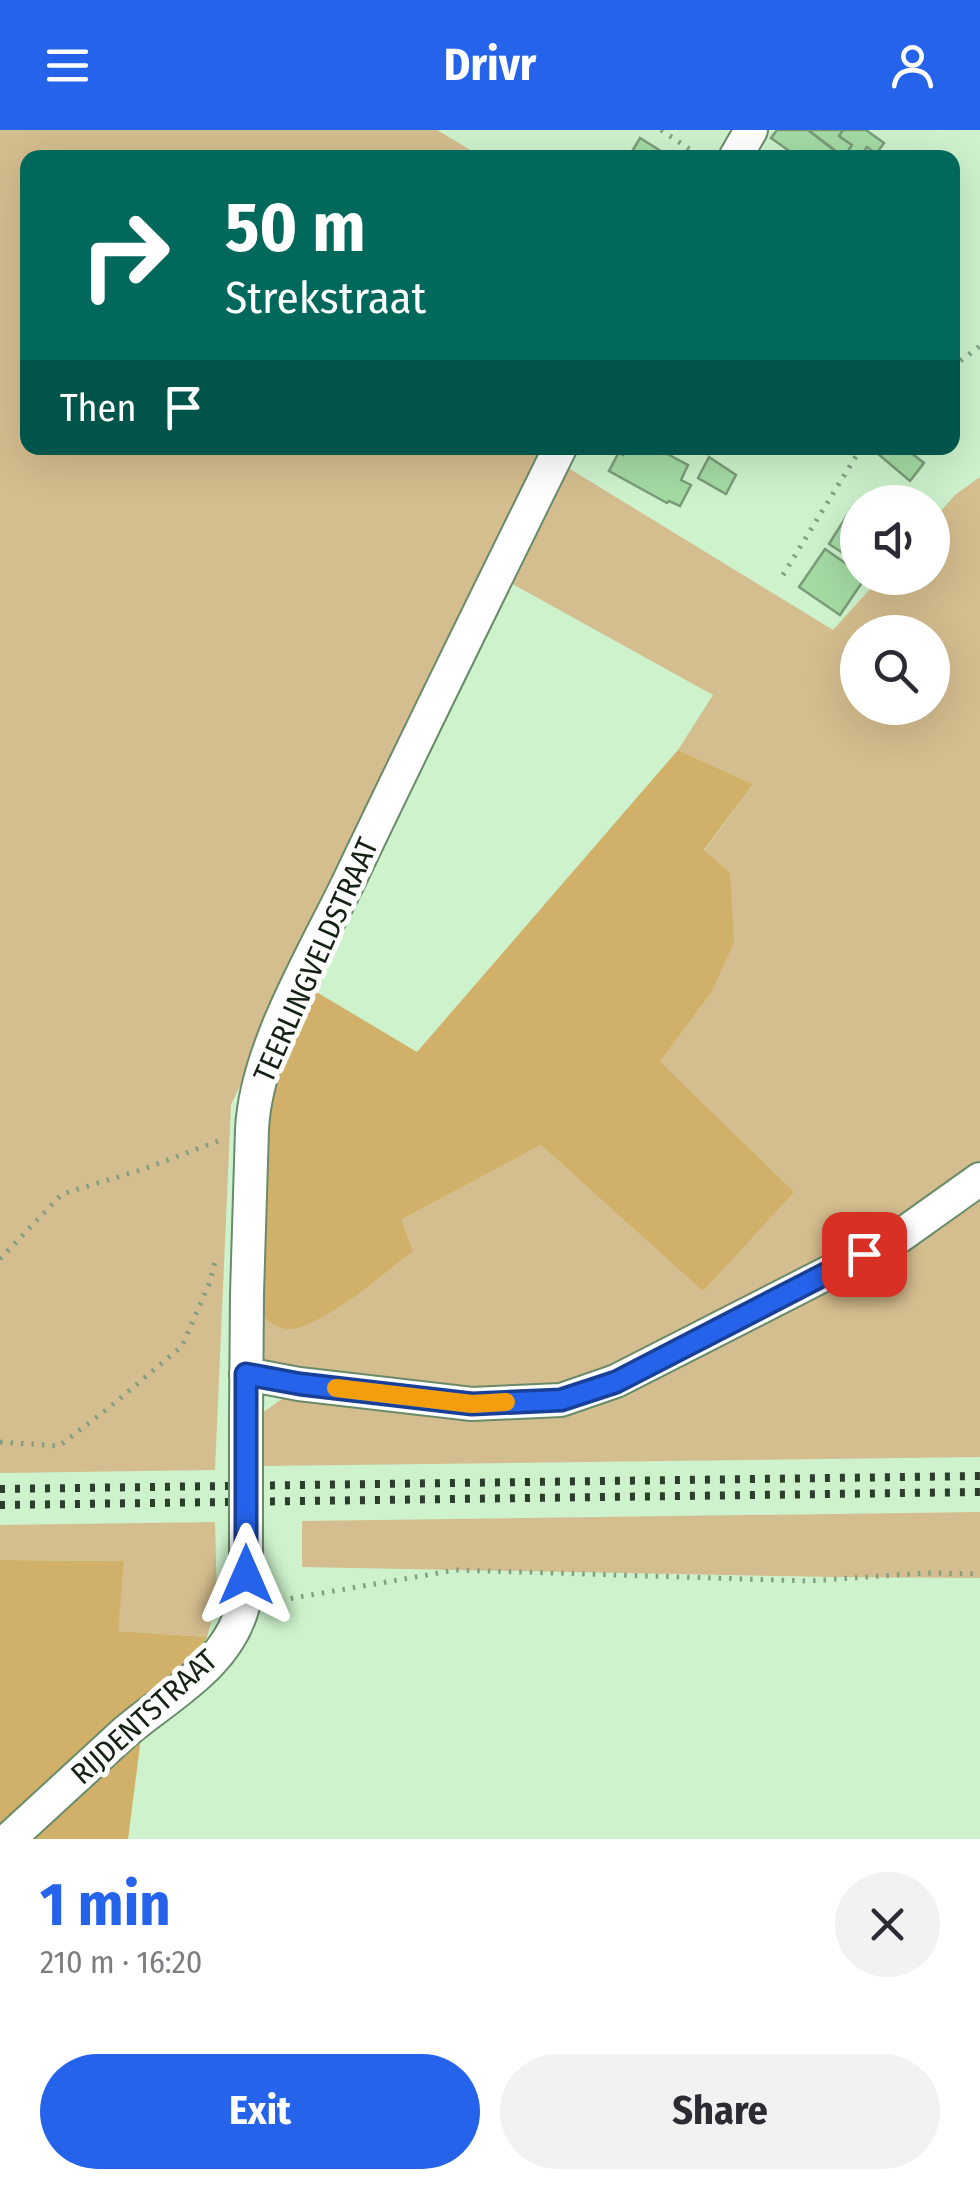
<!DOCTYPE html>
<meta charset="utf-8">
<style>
:root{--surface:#fff;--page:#f2f2f3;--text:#2b2b33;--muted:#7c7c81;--accent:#2563eb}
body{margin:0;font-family:"Fira Sans Condensed",sans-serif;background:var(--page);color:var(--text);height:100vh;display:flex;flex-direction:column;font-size:38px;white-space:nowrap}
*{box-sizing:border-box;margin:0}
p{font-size:32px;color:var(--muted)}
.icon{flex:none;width:55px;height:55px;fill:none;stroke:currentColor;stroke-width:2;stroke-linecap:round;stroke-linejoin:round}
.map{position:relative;height:1709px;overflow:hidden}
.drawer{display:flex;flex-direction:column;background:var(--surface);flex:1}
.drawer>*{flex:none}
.top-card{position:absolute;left:20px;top:20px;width:940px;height:305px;border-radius:20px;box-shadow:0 10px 40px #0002;background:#00695c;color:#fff;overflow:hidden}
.buttons{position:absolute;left:840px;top:355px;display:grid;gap:20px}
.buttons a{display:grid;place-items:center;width:110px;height:110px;border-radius:50%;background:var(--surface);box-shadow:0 10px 40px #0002;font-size:50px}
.pin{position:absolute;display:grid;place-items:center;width:85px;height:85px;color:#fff;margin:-42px;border-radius:20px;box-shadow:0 5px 15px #0006}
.me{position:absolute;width:110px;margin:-55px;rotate:0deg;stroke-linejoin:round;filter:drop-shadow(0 0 8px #0008)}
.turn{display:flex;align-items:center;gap:35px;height:210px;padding:0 40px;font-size:45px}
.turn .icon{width:130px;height:130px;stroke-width:2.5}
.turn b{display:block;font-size:70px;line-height:85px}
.then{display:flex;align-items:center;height:95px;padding:0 40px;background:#0003;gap:20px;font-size:38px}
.round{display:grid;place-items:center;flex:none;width:105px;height:105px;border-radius:52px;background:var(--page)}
.head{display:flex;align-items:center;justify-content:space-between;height:170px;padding:0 40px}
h1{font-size:60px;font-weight:700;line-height:75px;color:var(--accent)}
.action{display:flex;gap:20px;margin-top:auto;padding:20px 40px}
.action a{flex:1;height:115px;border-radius:60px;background:var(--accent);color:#fff;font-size:40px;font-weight:700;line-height:115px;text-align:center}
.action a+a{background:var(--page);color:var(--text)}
header{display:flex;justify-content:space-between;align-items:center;height:130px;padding:0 40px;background:var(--accent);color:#fff;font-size:45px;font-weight:700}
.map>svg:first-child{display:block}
.green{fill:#d4bd8e;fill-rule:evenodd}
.forest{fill:#d1b06a}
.building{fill:#a3dba3;stroke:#7a9c79;stroke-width:2.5}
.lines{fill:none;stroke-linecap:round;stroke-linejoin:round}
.minor-casing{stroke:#698b69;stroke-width:36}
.path{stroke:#839f83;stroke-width:5;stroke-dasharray:2.5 8;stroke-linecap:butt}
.minor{stroke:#fff;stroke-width:32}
.rail{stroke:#2c3d2c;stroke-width:8;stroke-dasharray:5 10;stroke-linecap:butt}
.minor-bridge-casing{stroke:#698b69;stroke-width:36;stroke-linecap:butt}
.minor-bridge{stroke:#fff;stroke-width:32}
.route-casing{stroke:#184099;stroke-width:25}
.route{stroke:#2563eb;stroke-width:18}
.slow{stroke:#f59e0b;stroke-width:18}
.labels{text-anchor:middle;stroke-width:10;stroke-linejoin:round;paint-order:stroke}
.street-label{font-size:30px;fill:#142214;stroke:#fff}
</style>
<header><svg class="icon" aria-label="menu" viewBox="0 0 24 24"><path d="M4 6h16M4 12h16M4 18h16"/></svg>Drivr<svg class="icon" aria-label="person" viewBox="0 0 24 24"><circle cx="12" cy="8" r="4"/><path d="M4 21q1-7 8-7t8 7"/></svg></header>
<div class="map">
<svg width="980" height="1709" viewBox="0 0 980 1709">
<rect width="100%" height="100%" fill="#cdf2cc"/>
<!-- green -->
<g class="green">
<polygon points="0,0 437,0 482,27 28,28 28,318 543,318 231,975 215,1340 0,1343"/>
<path d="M565,336L833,500L880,448H932L933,390L955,365L980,347V1036L890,1098L583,1254L524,1263L323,1245L255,1229L256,1178L401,1090L541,1015L703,1160L660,932L711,863L704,721L753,654L678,620L713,565L507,451ZM858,502H932V578H858Z"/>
<polygon points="980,1063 980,1327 262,1336 262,1283 293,1261 536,1280"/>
<polygon points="980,1382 980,1448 835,1447 302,1437 302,1391"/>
<polygon points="215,1392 217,1471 207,1507 117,1501 124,1431 0,1430 0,1395"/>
</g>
<!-- forest -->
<g class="forest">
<path d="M678,620L753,654L704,720L730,743L734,812L711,863L660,932L794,1062L703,1161L541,1015L401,1090L413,1121C388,1140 318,1201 287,1199C272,1197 265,1188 256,1178L260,973L308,857L417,922Z"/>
<polygon points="0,1430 124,1431 118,1501 207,1507 197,1524 146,1569 128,1709 0,1709"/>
</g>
<!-- building -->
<g class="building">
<polygon points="777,0 808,0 844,28 792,28 786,23 788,20 771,8"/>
<polygon points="808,0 843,0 839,6 852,15 844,27"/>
<polygon points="843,0 866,0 884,13 876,24 867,17 859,28 844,28 852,15 839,6"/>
<polygon points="640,8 672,28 628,28"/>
<polygon points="627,318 656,318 688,335 681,350 691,355 680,376 669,371 667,373 609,341 619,322 623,325"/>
<polygon points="871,318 905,318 924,333 910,351"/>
<polygon points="709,327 736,345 726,364 698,348"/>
<polygon points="851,379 858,384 858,433 829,414"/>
<polygon points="825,419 858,442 858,448 865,448 840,485 799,457"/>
</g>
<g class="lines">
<!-- minor casing -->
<g class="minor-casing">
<g id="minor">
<polyline points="735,28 751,0"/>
<polyline points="246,1244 299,1254 472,1274 561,1270 616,1251 900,1106 980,1049"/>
<path d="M246,1286L247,1164L252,999C256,919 313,825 348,753C417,608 489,462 560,318"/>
<path d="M9,1709C47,1674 85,1639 123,1604C167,1566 227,1537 243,1476C245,1466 245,1455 246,1445"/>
</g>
</g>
<!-- path -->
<g class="path">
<polyline points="661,0 703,28"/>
<polyline points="952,237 980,216"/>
<polyline points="783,445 861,318"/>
<polyline points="0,1129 62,1064 144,1039 221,1010"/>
<polyline points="0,1312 59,1316 111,1276 182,1216 209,1154 216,1128"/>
<polyline points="270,1472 456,1440 809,1451 924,1443 980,1444"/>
</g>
<!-- minor -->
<use href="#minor" class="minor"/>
<!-- rail -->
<g class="rail">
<polyline points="0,1359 980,1346"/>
<polyline points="0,1375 980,1362"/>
</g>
<!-- minor-bridge casing -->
<g class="minor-bridge-casing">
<polyline id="minor-bridge" points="246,1286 246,1445"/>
</g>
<!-- minor-bridge -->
<use href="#minor-bridge" class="minor-bridge"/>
</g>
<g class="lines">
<!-- route casing -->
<g class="route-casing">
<polyline id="route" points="246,1445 246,1244 300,1254 472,1274 561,1270 616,1252 864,1124"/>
</g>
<!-- route -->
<use href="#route" class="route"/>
<!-- slow -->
<polyline class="slow" points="336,1258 472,1274 506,1272"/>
</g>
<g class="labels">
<!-- street labels -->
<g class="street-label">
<text transform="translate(316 830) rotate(-66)" y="10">TEERLINGVELDSTRAAT</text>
<text transform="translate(144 1587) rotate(-42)" y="10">RIJDENTSTRAAT</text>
</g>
</g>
</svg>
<div class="buttons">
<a><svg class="icon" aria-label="sound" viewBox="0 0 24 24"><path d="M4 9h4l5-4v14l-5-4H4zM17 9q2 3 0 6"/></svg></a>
<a><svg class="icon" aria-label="search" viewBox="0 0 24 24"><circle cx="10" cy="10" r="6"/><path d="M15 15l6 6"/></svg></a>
</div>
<div class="pin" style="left:864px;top:1124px;background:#d93025"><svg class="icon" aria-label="arrive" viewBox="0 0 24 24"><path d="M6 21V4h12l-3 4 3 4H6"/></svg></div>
<svg class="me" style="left:246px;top:1445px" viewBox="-20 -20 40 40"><path d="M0-17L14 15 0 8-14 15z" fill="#2563eb" stroke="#fff" stroke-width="4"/></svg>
<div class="top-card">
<div class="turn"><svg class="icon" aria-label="right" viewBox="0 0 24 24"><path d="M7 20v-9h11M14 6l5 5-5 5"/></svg><div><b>50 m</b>Strekstraat</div></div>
<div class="then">Then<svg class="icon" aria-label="arrive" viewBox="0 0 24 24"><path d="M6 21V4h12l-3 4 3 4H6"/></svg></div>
</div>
</div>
<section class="drawer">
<div class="head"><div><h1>1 min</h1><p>210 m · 16:20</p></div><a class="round"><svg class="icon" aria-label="close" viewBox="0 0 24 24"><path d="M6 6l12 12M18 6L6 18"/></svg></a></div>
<div class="action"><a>Exit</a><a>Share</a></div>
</section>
